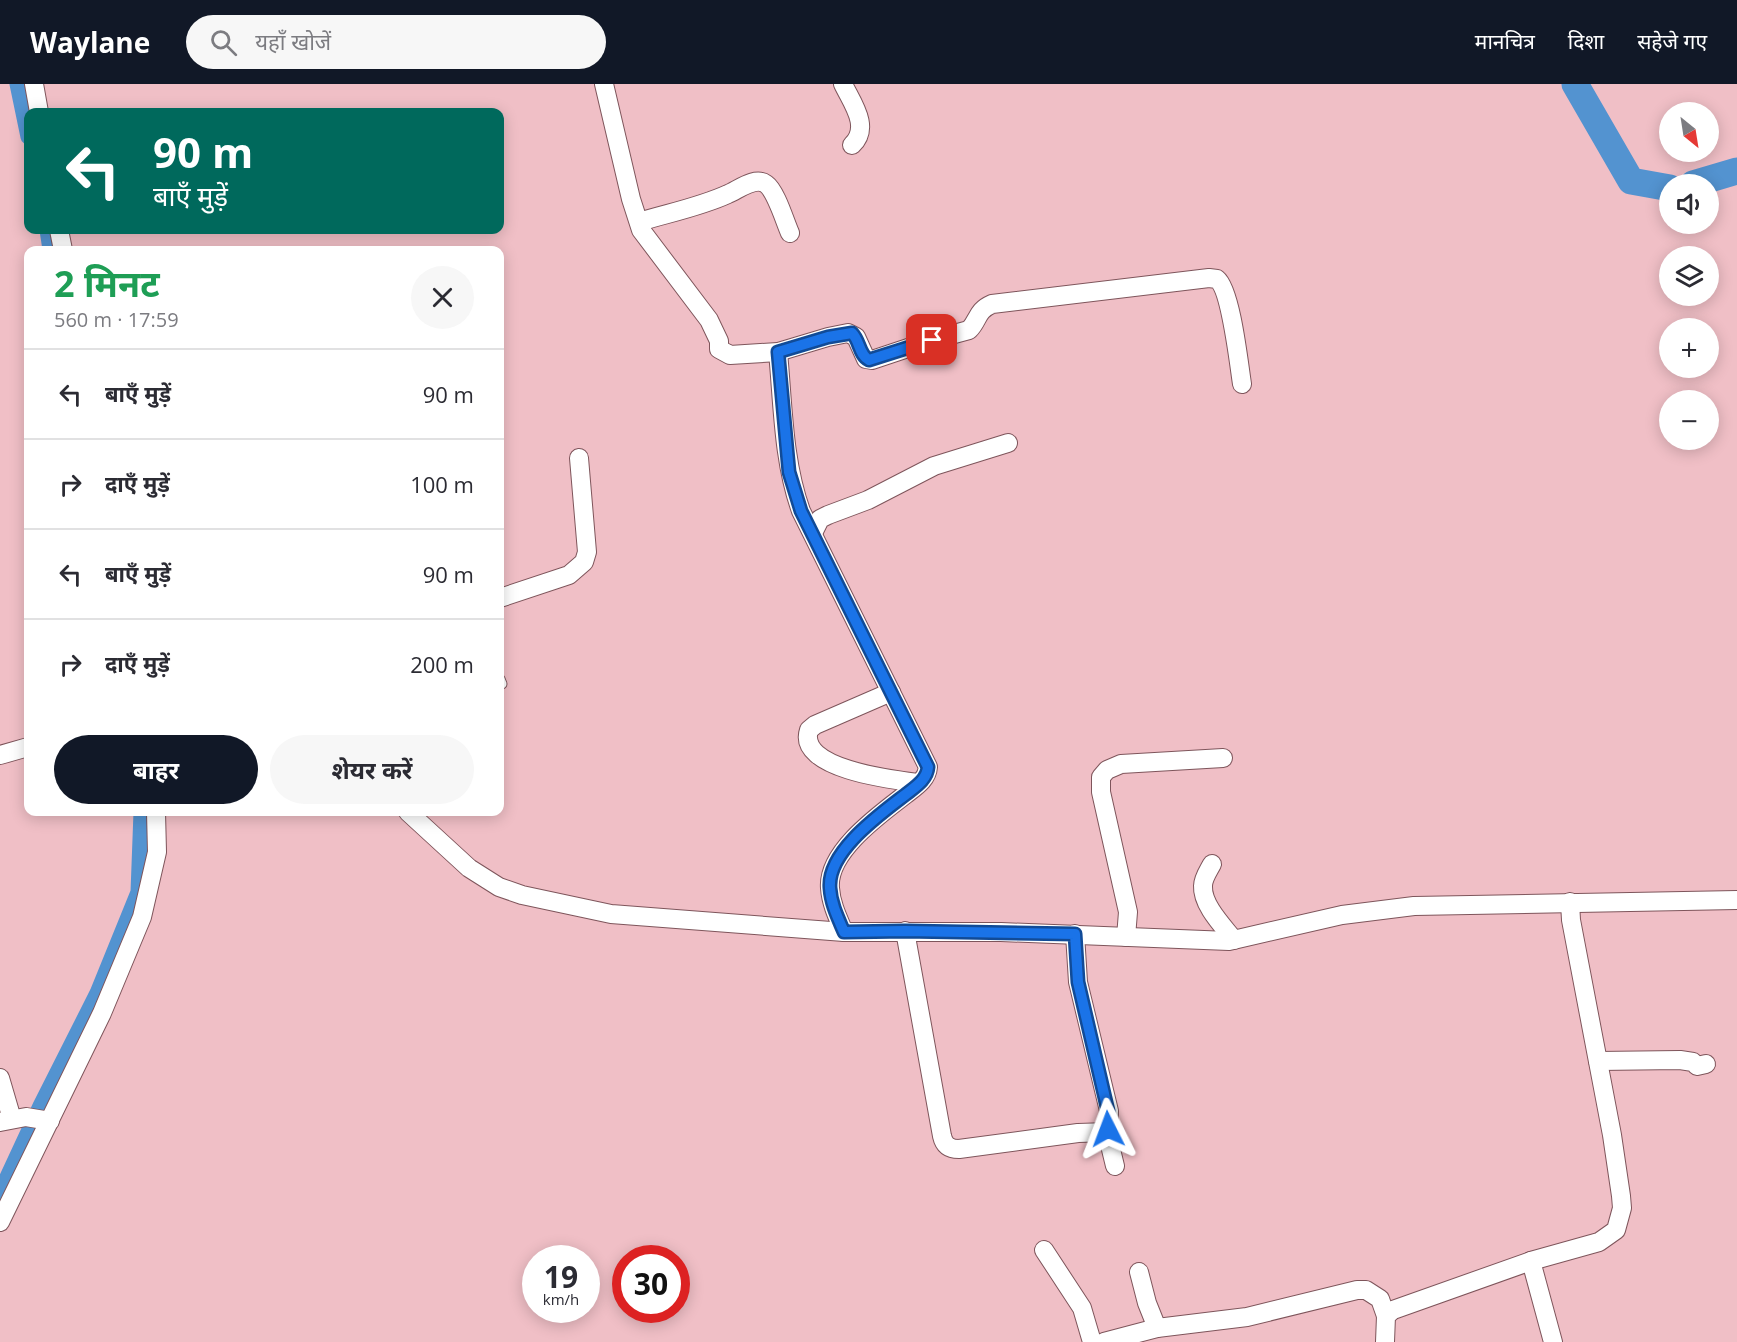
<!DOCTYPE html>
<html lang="hi">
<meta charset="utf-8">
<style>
:root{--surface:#fff;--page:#f7f7f7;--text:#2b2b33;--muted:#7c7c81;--line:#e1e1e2;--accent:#111827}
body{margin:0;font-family:"Open Sans","Noto Sans Devanagari",sans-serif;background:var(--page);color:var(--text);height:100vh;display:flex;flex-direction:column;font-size:22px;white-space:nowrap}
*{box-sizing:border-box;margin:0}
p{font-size:20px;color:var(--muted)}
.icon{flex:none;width:33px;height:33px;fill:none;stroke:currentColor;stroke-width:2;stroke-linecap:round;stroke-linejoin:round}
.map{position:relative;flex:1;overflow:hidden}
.details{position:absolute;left:24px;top:162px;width:480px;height:570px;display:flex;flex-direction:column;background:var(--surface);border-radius:12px;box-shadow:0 3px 15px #0003}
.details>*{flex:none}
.banner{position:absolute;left:24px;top:24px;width:480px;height:126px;border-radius:12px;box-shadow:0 3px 15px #0003;background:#00695c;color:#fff;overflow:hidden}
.needle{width:39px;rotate:150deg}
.fabs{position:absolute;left:1659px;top:18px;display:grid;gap:12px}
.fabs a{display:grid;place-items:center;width:60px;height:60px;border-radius:50%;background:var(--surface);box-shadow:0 3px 15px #0003;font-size:30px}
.speed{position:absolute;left:522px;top:1161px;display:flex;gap:12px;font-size:30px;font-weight:700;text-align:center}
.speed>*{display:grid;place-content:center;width:78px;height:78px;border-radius:50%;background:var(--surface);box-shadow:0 3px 15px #0003;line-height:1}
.speed small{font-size:15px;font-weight:400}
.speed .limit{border:9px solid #d22;background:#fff;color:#111}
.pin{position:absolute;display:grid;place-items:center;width:51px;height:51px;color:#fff;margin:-26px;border-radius:12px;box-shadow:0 3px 9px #0006}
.me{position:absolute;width:66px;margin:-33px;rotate:357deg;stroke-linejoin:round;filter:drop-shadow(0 0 4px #0008)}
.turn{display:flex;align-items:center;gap:21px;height:126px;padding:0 30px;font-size:27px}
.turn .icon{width:78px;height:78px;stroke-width:2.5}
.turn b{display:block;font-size:42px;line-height:51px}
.round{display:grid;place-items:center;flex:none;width:63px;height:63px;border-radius:32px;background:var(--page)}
.head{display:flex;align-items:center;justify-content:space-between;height:102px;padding:0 30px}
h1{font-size:36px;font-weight:700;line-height:45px;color:#1e9e55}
.cta{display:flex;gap:12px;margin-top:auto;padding:12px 30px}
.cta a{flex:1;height:69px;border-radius:36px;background:var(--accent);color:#fff;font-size:24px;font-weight:700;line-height:69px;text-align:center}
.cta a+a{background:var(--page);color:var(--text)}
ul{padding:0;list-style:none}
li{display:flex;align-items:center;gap:18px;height:90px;padding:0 30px;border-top:2px solid var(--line)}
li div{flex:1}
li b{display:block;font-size:22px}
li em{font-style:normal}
header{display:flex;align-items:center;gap:36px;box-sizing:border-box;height:84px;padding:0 30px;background:var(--accent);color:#fff}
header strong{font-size:28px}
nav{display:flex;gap:33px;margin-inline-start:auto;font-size:21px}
.search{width:420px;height:54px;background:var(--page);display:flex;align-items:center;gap:15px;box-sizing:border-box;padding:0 21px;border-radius:33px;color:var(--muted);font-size:22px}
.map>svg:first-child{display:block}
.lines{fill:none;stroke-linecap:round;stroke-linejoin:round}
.canal{stroke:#5393d0;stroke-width:15}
.river{stroke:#5393d0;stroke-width:27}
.lane-casing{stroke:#7e555b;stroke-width:11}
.street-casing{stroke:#7e555b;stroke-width:20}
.lane{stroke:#fff;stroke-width:9}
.street{stroke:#fff;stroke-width:18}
.route-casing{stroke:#114b97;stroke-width:15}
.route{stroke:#1a73e8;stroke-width:10}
</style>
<header>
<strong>Waylane</strong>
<div class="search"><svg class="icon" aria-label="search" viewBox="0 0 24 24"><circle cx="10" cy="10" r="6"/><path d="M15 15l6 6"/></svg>यहाँ खोजें</div>
<nav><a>मानचित्र</a><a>दिशा</a><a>सहेजे गए</a></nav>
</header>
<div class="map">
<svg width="1737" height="1258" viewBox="0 0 1737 1258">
<rect width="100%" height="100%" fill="#f0bfc6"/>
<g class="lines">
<!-- canal -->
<g class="canal">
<polyline points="17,0 28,53"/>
<polyline points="47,146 50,166"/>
<polyline points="0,1108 40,1022 97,909 138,808 141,728"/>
</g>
<!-- river -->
<g class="river">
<polyline points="1575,0 1631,97 1670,104"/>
<polyline points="1693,100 1737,87"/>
</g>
<!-- lane casing -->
<g class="lane-casing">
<polyline id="lane" points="500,595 502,600"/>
</g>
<!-- street casing -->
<g class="street-casing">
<g id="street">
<polyline points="34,0 39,28"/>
<path d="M604,0L631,115L641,146L709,236L719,257V265L730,271L778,268L828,253L848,249L856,253L866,275L872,276L932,256L969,246C979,236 976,227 992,220L1209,194L1217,195C1231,206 1239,281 1242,300"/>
<path d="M843,0C852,19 871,43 852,61"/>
<path d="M639,138C668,129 700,123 728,110C738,106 755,92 766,100C776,107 785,138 790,149"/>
<polyline points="59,146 63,166"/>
<path d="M778,268C783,321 783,377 801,427L928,683C927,696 915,703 905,711C879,731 827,768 830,804C831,820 838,834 844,848"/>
<polyline points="813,449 820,435 828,431 868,416 934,382 1008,359"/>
<polyline points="500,514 569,491 584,478 587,468 579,374"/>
<path d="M891,608L815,641L809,646C796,685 894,696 919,699"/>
<polyline points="0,671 28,663"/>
<polyline points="408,728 469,784 499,803 522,811 611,830 844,848 1001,848 1229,857 1342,831 1414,822 1737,816"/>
<path d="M1212,780C1209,786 1203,794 1203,802C1202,821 1223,842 1234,856"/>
<path d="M905,847L942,1052C944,1061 949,1065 959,1065L1078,1049L1108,1048"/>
<polyline points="1075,850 1078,898 1109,1027 1108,1053 1115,1082"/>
<polyline points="1126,853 1128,828 1101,708 1101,693 1107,686 1121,680 1223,674"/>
<polyline points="1598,977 1680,976 1693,978 1697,982 1706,980"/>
<polyline points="0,994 12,1035"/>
<polyline points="0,1038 26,1033 50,1037"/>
<polyline points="0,1138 102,929 142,833 157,768 156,728"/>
<polyline points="1044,1166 1082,1224 1092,1258"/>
<polyline points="1531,1177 1553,1258"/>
<polyline points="1139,1188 1147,1219 1157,1244"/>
<polyline points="1104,1258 1157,1244 1247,1233 1357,1206 1366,1206 1380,1215 1386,1232"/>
<polyline points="1385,1258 1386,1232 1393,1226 1531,1177 1599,1158 1616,1146 1622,1124 1621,1112 1612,1051 1571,836 1570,818"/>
</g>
</g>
<!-- lane -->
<use href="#lane" class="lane"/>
<!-- street -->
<use href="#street" class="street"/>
</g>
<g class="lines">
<!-- route casing -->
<g class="route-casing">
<path id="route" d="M932,256L869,276C859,271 860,257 852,249L828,253L778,268L789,388L801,427L928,683C927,696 915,703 905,711C879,731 827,768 830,804C831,820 838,834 844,848L905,847L1075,850L1078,898L1108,1027V1045"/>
</g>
<!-- route -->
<use href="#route" class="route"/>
</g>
</svg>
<div class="fabs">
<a><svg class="needle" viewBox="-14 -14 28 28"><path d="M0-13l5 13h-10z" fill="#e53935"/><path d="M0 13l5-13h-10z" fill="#7c7c81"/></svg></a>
<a><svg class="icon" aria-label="sound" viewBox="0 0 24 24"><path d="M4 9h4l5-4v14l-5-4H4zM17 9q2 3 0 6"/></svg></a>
<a><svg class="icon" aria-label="layers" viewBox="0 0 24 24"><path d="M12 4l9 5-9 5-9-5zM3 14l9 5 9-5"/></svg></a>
<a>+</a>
<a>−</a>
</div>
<div class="speed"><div>19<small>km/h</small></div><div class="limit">30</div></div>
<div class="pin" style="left:932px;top:256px;background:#d93025"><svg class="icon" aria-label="arrive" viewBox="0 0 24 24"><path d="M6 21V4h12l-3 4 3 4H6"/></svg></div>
<svg class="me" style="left:1108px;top:1045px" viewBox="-20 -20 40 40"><path d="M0-17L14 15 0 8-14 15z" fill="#1a73e8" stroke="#fff" stroke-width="4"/></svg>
<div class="banner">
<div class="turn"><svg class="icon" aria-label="left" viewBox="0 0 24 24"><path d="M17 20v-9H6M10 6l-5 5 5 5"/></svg><div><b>90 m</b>बाएँ मुड़ें</div></div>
</div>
<section class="details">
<div class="head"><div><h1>2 मिनट</h1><p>560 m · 17:59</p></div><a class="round"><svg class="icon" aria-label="close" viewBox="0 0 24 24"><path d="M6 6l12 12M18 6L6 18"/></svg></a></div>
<ul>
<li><svg class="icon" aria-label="left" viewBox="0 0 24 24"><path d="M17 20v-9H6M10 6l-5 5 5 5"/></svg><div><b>बाएँ मुड़ें</b></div><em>90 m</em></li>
<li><svg class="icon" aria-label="right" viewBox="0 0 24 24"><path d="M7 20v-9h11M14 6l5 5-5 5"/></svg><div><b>दाएँ मुड़ें</b></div><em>100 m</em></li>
<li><svg class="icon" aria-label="left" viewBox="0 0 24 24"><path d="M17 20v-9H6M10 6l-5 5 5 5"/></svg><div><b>बाएँ मुड़ें</b></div><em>90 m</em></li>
<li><svg class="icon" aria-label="right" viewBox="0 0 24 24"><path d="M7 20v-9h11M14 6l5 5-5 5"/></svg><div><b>दाएँ मुड़ें</b></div><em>200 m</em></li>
</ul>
<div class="cta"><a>बाहर</a><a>शेयर करें</a></div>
</section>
</div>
